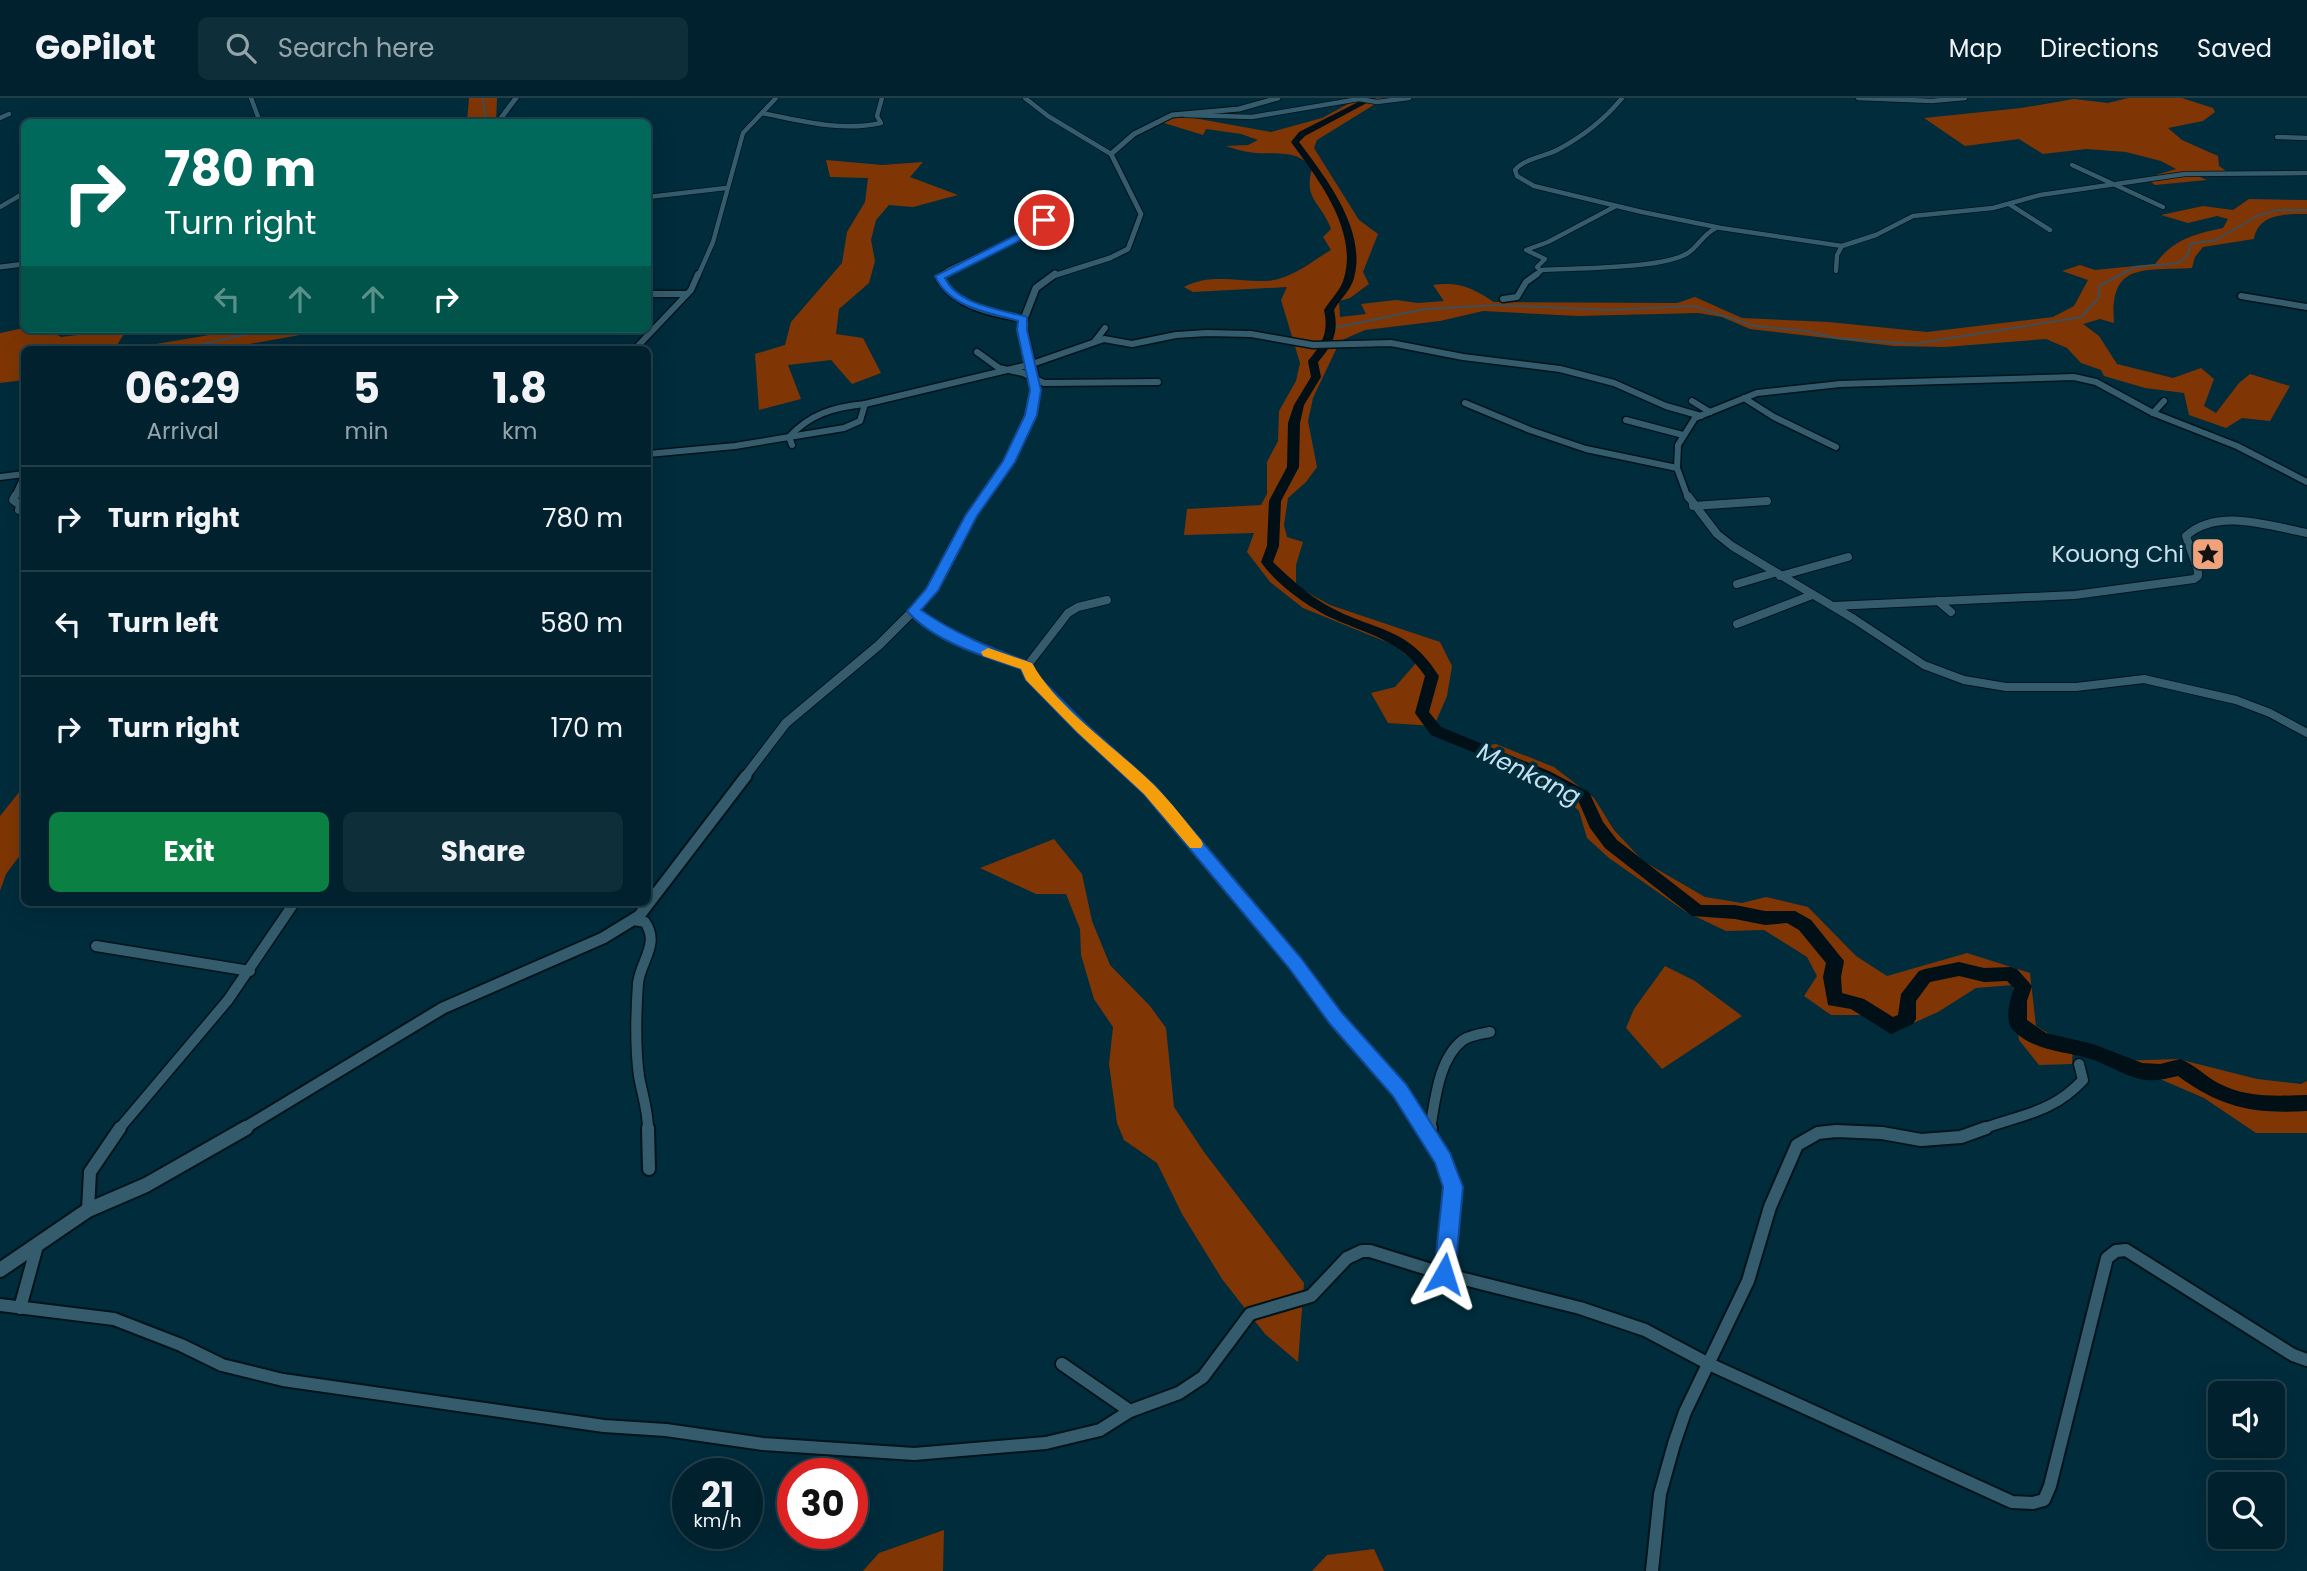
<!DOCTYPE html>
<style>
:root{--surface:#00212d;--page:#0e2e39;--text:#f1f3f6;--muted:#95a3aa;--line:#223e49;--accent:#0b8043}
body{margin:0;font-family:Poppins,sans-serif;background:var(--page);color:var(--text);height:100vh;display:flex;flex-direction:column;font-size:26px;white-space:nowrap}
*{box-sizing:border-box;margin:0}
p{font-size:23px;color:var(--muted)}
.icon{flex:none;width:38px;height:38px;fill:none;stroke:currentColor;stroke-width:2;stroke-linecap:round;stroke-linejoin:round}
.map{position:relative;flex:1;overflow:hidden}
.side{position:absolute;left:21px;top:248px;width:630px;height:560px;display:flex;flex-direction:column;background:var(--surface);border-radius:10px;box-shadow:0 7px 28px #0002,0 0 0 2px var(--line)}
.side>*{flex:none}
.hud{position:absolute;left:21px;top:21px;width:630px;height:214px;border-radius:10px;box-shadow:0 7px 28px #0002,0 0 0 2px var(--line);background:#00695c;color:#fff;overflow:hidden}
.controls{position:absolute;left:2208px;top:1283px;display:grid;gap:14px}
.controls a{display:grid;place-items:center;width:77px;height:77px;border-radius:10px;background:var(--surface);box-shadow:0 7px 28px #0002,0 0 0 2px var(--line);font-size:35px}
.speed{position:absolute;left:672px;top:1360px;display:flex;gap:14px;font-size:35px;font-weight:700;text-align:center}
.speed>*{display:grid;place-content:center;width:91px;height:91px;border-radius:50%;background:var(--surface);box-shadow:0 7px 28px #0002,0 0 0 2px var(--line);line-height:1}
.speed small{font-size:18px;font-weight:400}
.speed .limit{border:10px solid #d22;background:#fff;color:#111}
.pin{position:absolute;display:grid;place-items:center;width:60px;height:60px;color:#fff;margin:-30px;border:4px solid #fff;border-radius:50%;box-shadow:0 2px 7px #0007}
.me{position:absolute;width:77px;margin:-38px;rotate:6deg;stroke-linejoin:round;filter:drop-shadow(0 0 5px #0008)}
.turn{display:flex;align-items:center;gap:24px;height:147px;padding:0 28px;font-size:32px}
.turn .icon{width:91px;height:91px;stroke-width:2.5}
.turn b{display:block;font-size:49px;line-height:60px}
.lanes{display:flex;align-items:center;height:66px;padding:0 28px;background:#0003;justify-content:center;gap:35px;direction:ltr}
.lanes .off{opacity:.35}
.eta{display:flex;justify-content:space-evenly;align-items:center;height:119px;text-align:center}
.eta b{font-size:42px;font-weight:700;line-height:49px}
.action{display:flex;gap:14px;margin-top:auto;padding:14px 28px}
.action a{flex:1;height:80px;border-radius:10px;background:var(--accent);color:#fff;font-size:28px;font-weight:700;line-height:80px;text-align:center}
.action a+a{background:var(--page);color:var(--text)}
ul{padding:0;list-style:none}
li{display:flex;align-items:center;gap:21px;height:105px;padding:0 28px;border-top:2px solid var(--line)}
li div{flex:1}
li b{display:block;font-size:26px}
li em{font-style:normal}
header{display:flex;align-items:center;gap:42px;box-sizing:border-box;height:98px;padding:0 35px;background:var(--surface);border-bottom:2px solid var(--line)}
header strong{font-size:33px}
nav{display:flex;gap:38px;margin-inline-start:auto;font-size:24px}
.search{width:490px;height:63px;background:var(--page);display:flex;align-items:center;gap:18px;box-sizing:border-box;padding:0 24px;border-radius:10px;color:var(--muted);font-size:26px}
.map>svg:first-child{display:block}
.forest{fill:#7f3604}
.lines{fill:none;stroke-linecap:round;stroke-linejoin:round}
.stream{stroke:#3e4e56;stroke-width:2}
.river{fill:#010f17;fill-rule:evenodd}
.minor-far4-casing{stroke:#01131b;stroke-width:6}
.minor-far3-casing{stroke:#01131b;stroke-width:9}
.minor-far2-casing{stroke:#01131b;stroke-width:10}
.minor-far1-casing{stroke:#01131b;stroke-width:13}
.minor-casing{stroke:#01131b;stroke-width:16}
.tertiary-far4-casing{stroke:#01131b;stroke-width:7}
.tertiary-far3-casing{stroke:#01131b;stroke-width:10}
.tertiary-far2-casing{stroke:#01131b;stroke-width:11}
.tertiary-far1-casing{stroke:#01131b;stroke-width:15}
.tertiary-casing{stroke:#01131b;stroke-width:18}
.minor-far4{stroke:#345c6d;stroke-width:4.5}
.minor-far3{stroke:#345c6d;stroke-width:6}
.minor-far2{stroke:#345c6d;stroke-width:8}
.minor-far1{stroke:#345c6d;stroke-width:10}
.minor{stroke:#345c6d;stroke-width:12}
.tertiary-far4{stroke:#345c6d;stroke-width:5}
.tertiary-far3{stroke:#345c6d;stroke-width:7}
.tertiary-far2{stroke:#345c6d;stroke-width:9}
.tertiary-far1{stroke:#345c6d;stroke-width:11}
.tertiary{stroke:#345c6d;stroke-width:14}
.route{fill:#1a73e8;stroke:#114b97;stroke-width:2}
.slow{fill:#f59e0b}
.labels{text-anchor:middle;stroke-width:7;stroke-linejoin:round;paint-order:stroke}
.poi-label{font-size:23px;fill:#cbe0ea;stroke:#002c3c;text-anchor:end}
.water-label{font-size:24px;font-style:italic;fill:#c6e2ef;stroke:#002c3c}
</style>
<header>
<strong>GoPilot</strong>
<div class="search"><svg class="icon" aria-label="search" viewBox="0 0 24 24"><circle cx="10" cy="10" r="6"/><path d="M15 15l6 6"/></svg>Search here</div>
<nav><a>Map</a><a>Directions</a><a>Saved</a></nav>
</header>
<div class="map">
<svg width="2307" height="1473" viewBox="0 0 2307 1473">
<rect width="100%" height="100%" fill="#002c3c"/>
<!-- forest -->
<g class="forest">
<polygon points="469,0 497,0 496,24 467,24"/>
<path d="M1359,0H1385L1317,42L1314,50L1359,122L1378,136L1363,174L1369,186L1350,200L1339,203L1340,219L1366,216L1361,206L1396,202L1418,205L1444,203L1433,187C1459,183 1473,190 1494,204L1677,205L1695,199L1742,220L1829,224L1927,234L2053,219L2074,208L2088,182L2062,173L2080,167L2095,172L2155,166C2174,141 2194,136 2223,130L2228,121L2217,118L2188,125L2161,117L2203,108L2233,112L2249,101L2307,102V116C2287,116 2258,115 2254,141L2203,149L2195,159L2192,170C2145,173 2109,163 2114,225L2100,221L2083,226L2099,238L2117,266L2173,280L2201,270L2214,281L2204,308L2216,315L2239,285L2250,276L2290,288L2270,323L2242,320L2226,330L2189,317L2184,295L2145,290L2104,278L2101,272L2081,265L2067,250L2046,241L1945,249L1894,248L1750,231L1722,219L1698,215L1578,218L1483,213L1440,223L1365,232L1340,243L1313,300L1308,323L1317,369L1306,384L1288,400L1284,427L1287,439L1303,444L1296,467V488L1330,507L1440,544L1452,568L1447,598L1434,628L1388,625L1371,595L1395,589L1416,565L1394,547L1303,510L1270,484L1247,454L1254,435L1184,437L1187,411L1261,407L1267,396V364L1278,343L1279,313L1296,283L1300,265L1281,202L1287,189L1193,194L1184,189C1211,175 1238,184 1266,183C1291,182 1310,164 1331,152L1323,139L1331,131C1322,105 1303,102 1312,71C1298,49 1270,58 1248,54C1241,53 1233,50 1226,48L1248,47L1258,42L1241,36L1206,31L1203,37L1164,25L1165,21L1188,19L1271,34L1322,20Z"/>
<polygon points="2128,0 2182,0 2213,10 2215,14 2203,23 2168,30 2182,42 2218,58 2219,68 2229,75 2193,76 2207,82 2155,87 2146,80 2176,71 2161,63 2126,54 2086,51 2043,56 2019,41 1965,48 1924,20 2021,10 2074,1 2108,5"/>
<polygon points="826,62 882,67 923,64 910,79 958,97 913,109 889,107 876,122 871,142 875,163 869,185 839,211 836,236 863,240 881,275 852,286 831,262 788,267 801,301 759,312 755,256 785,247 791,224 842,165 847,134 865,104 868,80 830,79"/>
<polygon points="24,230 46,231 61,239 127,231 114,252 24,252 24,282 0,285 0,235"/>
<polygon points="245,231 420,231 300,237 216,252 120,252"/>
<polygon points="1496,646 1554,669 1594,700 1614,732 1643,763 1705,799 1742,805 1766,799 1808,809 1856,858 1887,878 1967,855 2030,875 2036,928 2073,950 2072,966 2039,967 2019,942 2013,887 1976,890 1938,914 1891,935 1864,917 1831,917 1804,898 1817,878 1807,859 1764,832 1726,833 1686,814 1609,760 1587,740 1579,713 1556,691 1480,660 1473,649"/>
<polygon points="24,688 24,752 6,776 0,793 0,718"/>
<polygon points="1054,741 1082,776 1092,823 1110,867 1150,908 1166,930 1174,1009 1204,1054 1304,1185 1298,1264 1265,1236 1222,1181 1182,1116 1157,1065 1124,1042 1117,1025 1109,966 1113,929 1094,901 1081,857 1080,831 1066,796 1036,796 980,770"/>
<polygon points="1665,868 1695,883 1742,918 1662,971 1626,930 1634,911"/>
<polygon points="2178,961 2257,981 2301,986 2307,983 2307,1035 2256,1035 2204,1000 2118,963"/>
<polygon points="944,1432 943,1473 863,1473 879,1455"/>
<polygon points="1374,1451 1384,1473 1312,1473 1327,1457"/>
</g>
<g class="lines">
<!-- stream -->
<g class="stream">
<polyline points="483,0 486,24"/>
<polyline points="1334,230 1425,211 1499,207 1610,212 1693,208 1755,228 1806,233 1836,240 1913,246 2082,219 2099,199 2099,188 2135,169 2179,165 2189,155 2190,146 2216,142 2259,117 2279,112 2307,112"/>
<polyline points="178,252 269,231"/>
</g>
<!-- river -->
<path class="river" d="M1366,0H1376L1305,38L1299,44C1326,80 1367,132 1354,180C1351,192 1340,201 1334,212C1339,234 1333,247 1318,264L1321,279L1304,307L1300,325L1299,369L1281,403L1279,448L1273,464L1277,468C1292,482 1310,498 1328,508C1375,534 1407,527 1439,578L1429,614L1441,629L1549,673L1589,694L1603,724L1617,742L1701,807H1735L1765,813H1795L1811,822L1844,863L1841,879L1842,895L1864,901L1893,919L1898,917L1901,896L1919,873L1925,871L1959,864L1984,870L2011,869L2017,871L2032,888L2027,903V922L2046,935L2093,946L2142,965L2160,966L2180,961C2194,966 2205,978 2218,985C2246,1000 2277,998 2307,997V1013C2253,1016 2222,1010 2178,978C2165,981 2153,984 2140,981C2124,977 2109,968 2094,962C2067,953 2034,954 2013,932C2004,923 2010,901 2014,890L2007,883L1984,884L1959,878L1930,884L1916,903V921L1913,926L1891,936L1851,911L1828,907L1823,879L1826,865L1799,832L1787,825L1765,827L1735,821L1692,818L1605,750L1590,730L1578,702L1539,681L1431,637L1415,615L1425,578C1402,543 1370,537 1334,521C1309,510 1276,486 1261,464L1267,448L1269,403L1287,369L1288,325L1294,307L1311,279L1308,263C1322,246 1329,235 1324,212C1330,202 1341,192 1344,180C1358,132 1318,81 1291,44L1299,34Z"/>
<!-- minor-far4 casing -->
<g class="minor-far4-casing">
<g id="minor-far4">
<polyline points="251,0 260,24"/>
<polyline points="1025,0 1048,18 1111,56"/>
<path d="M1622,0C1605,21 1583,38 1559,51C1545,59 1525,60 1515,72L1517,78L1534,88L1642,114L1721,130L1842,148L1876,137L1913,118L1993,110L2040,97L2185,76L2307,75"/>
<polyline points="1858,0 1932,3 1965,0"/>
<path d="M762,15C802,23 840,34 881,25L877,18L882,0"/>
<polyline points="1185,17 1252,19 1359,1 1377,4 1409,0"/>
<polyline points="0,20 9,16"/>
<polyline points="2277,39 2307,40"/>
<polyline points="2072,67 2163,109"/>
<polyline points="648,99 726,90"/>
<polyline points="2009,106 2050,132"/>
<polyline points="0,109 24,95"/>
<polyline points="1540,172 1537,169 1545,161 1526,152 1548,144 1616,108"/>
<polyline points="1836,173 1837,157 1842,148"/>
<polyline points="698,178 713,144 743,35 776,0"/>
<polyline points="942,178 948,172 1034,132 1047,118"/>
<path d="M1535,178L1542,172C1575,170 1663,171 1688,155C1699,148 1702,137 1716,130"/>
</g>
</g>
<!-- minor-far3 casing -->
<g class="minor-far3-casing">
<g id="minor-far3">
<path d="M944,176L939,180C955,209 994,216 1024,221"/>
<polyline points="653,196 687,196"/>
<polyline points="2241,198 2307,209"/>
<polyline points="1503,201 1517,199 1526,184 1537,176"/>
<polyline points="1095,243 1105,230"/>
<polyline points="634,252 691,192 698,176"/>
<polyline points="977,254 999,270 1023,275 1044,285 1158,284"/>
<polyline points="1744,300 1774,319 1836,349"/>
<polyline points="1692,303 1710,314"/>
<polyline points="1465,305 1530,332 1586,351 1677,370"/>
<polyline points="2153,315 2164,303"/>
<polyline points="1626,322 1683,337"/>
<path d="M792,347L789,339C810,316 834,309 865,306"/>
<polyline points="648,356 735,348 844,330 860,323 865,306 1032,266 1104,241 1132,246 1176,237 1207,235 1251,236 1313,247 1391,245 1463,259 1560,271 1614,285 1666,308 1701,318"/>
<polyline points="0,379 24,376"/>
<polyline points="14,400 23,381 21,377"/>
<polyline points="1688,400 1677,370 1678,347 1695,320 1757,295 1840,286 2074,279 2096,284 2153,315 2237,348 2307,384"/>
</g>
</g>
<!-- minor-far2 casing -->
<g class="minor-far2-casing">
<g id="minor-far2">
<polyline points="15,398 13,402 20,407 19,412 24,413"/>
<polyline points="1688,398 1717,436 1732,448 1854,521 1924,567 1964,582 2006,589 2076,589 2144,581 2236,602 2270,615 2307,635"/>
<polyline points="1693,408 1767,403"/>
<polyline points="1780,478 1848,459"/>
<polyline points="1737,486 1774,475"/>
<polyline points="1938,503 1951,514"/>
<path d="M1833,508L2075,497L2194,481L2198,478V473L2186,438C2217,409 2270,428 2307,435"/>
<polyline points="914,513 968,545 1027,568 1031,579 1136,680"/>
<polyline points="1737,526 1812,497"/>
<polyline points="1027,568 1068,515 1078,509 1107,502"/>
</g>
</g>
<!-- minor-far1 casing -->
<g class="minor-far1-casing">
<g id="minor-far1">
<polyline points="1134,678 1150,692 1305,878 1336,921 1399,992 1424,1031"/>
<path d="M634,822L645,824C660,846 641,862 638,885C636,914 635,949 639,978C642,996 648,1012 648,1031"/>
<polyline points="96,848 250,873"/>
<polyline points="119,1031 228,902 294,805"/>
<path d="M1430,1031C1435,1004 1438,961 1463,942C1471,937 1481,936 1490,934"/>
<path d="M1982,1031C2023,1016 2052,1015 2083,982L2079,966"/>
</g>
</g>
<!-- minor casing -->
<g class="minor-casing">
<g id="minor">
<polyline points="648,1030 649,1071"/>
<polyline points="1423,1030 1443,1061 1453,1089 1444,1176"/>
<polyline points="1429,1038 1431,1030"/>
<polyline points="88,1112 90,1074 120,1030"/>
<polyline points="0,1207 114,1221 181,1247 222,1267 283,1282 604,1328 666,1332 763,1346 914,1356 1046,1345 1100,1332 1130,1313 1179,1295 1203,1279 1250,1216 1311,1198 1347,1160 1362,1153 1370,1153 1444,1176 1580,1210 1645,1232 1709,1266 2012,1404 2033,1405 2044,1402 2050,1388 2107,1160 2116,1153 2126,1152 2293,1257 2307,1262"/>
<polyline points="20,1210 37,1148"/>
<polyline points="1062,1266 1130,1313"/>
<polyline points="1652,1473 1660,1396 1674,1346 1685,1314 1748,1183 1770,1109 1797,1047 1818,1035 1836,1033 1882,1035 1921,1042 1961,1039 1986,1030"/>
</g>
</g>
<!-- tertiary-far4 casing -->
<g class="tertiary-far4-casing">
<g id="tertiary-far4">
<polyline points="498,24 516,0"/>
<polyline points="0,169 24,166"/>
<polyline points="1053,178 1110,160 1128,151 1141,116 1111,56 1134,36 1172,17 1239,11 1278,0"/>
</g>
</g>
<!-- tertiary-far3 casing -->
<g class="tertiary-far3-casing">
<polyline id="tertiary-far3" points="984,400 1009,364 1031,317 1036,283 1022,226 1036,190 1055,176"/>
</g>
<!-- tertiary-far2 casing -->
<g class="tertiary-far2-casing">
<polyline id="tertiary-far2" points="744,680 786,625 879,547 928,498 971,418 985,398"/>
</g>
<!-- tertiary-far1 casing -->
<g class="tertiary-far1-casing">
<polyline id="tertiary-far1" points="243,1031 443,910 603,840 639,818 746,678"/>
</g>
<!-- tertiary casing -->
<g class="tertiary-casing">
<polyline id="tertiary" points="0,1172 88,1112 146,1087 246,1030"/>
</g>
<!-- minor-far4 -->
<use href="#minor-far4" class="minor-far4"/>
<!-- minor-far3 -->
<use href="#minor-far3" class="minor-far3"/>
<!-- minor-far2 -->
<use href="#minor-far2" class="minor-far2"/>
<!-- minor-far1 -->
<use href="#minor-far1" class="minor-far1"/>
<!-- minor -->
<use href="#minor" class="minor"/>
<!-- tertiary-far4 -->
<use href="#tertiary-far4" class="tertiary-far4"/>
<!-- tertiary-far3 -->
<use href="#tertiary-far3" class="tertiary-far3"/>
<!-- tertiary-far2 -->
<use href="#tertiary-far2" class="tertiary-far2"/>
<!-- tertiary-far1 -->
<use href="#tertiary-far1" class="tertiary-far1"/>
<!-- tertiary -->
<use href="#tertiary" class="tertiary"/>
</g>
<!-- route -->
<path class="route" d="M1044,119L1048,122L1037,134L945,180C958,207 1000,211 1027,219V232L1041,292L1037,317L1015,364L977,418L938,493L921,512C956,536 992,551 1032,565L1037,577L1087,627L1155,688L1301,860L1342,915L1406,986L1450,1055L1463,1089L1455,1176L1452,1183L1444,1186L1437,1183L1434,1176L1443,1089L1435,1065L1393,998L1330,926L1289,870L1144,696L1077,634L1026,582L1021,571C983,558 934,544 907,513L926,491L965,418L1003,363L1025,317L1030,292L1017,232L1018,223C988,214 949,210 935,178L1030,130Z"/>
<!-- slow -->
<path class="slow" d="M988,550L1032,565C1059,613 1116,649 1155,688C1171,704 1186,724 1201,742L1203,746L1201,750H1190L1144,696L1077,634L1026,582L1021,571L983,558L981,554Z"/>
<!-- icons -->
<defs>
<g id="sight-square" transform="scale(1.75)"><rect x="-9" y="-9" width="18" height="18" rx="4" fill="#f0a27a" stroke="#002c3c"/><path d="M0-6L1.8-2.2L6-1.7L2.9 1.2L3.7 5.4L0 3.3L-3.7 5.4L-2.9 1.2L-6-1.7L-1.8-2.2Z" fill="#111"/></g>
</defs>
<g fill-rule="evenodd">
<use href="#sight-square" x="2208" y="456"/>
</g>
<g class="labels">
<!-- poi labels -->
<g class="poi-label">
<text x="2184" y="464">Kouong Chi</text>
</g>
<!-- water labels -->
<g class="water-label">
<text transform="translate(1529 676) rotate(26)" y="8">Menkang</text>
</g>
</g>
</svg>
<div class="controls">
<a><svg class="icon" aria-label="sound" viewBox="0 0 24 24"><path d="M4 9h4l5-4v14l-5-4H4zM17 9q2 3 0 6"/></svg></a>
<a><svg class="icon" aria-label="search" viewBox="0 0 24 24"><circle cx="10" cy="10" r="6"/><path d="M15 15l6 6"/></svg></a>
</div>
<div class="speed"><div>21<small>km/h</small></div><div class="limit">30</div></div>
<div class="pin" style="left:1044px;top:122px;background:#d93025"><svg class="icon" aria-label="arrive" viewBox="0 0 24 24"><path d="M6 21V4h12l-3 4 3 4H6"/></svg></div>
<svg class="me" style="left:1444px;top:1176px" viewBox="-20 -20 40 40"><path d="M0-17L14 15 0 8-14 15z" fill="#1a73e8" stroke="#fff" stroke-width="4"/></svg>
<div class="hud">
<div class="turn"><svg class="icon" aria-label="right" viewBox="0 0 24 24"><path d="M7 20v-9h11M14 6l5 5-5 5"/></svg><div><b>780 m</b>Turn right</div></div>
<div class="lanes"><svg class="icon off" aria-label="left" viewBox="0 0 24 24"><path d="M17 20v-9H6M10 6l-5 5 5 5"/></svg><svg class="icon off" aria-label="ahead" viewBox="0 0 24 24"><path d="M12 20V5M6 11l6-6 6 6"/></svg><svg class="icon off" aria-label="ahead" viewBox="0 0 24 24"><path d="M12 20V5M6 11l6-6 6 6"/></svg><svg class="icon" aria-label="right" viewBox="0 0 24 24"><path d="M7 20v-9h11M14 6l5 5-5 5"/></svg></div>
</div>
<section class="side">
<div class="eta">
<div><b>06:29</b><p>Arrival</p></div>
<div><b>5</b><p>min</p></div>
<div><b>1.8</b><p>km</p></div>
</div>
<ul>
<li><svg class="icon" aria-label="right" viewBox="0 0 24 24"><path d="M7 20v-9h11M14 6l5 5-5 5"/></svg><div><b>Turn right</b></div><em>780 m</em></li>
<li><svg class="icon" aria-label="left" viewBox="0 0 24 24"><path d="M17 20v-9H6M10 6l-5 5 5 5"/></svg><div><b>Turn left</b></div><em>580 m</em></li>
<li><svg class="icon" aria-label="right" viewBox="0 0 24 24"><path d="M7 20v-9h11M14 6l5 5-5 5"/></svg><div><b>Turn right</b></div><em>170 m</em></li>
</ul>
<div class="action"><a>Exit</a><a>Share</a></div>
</section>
</div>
